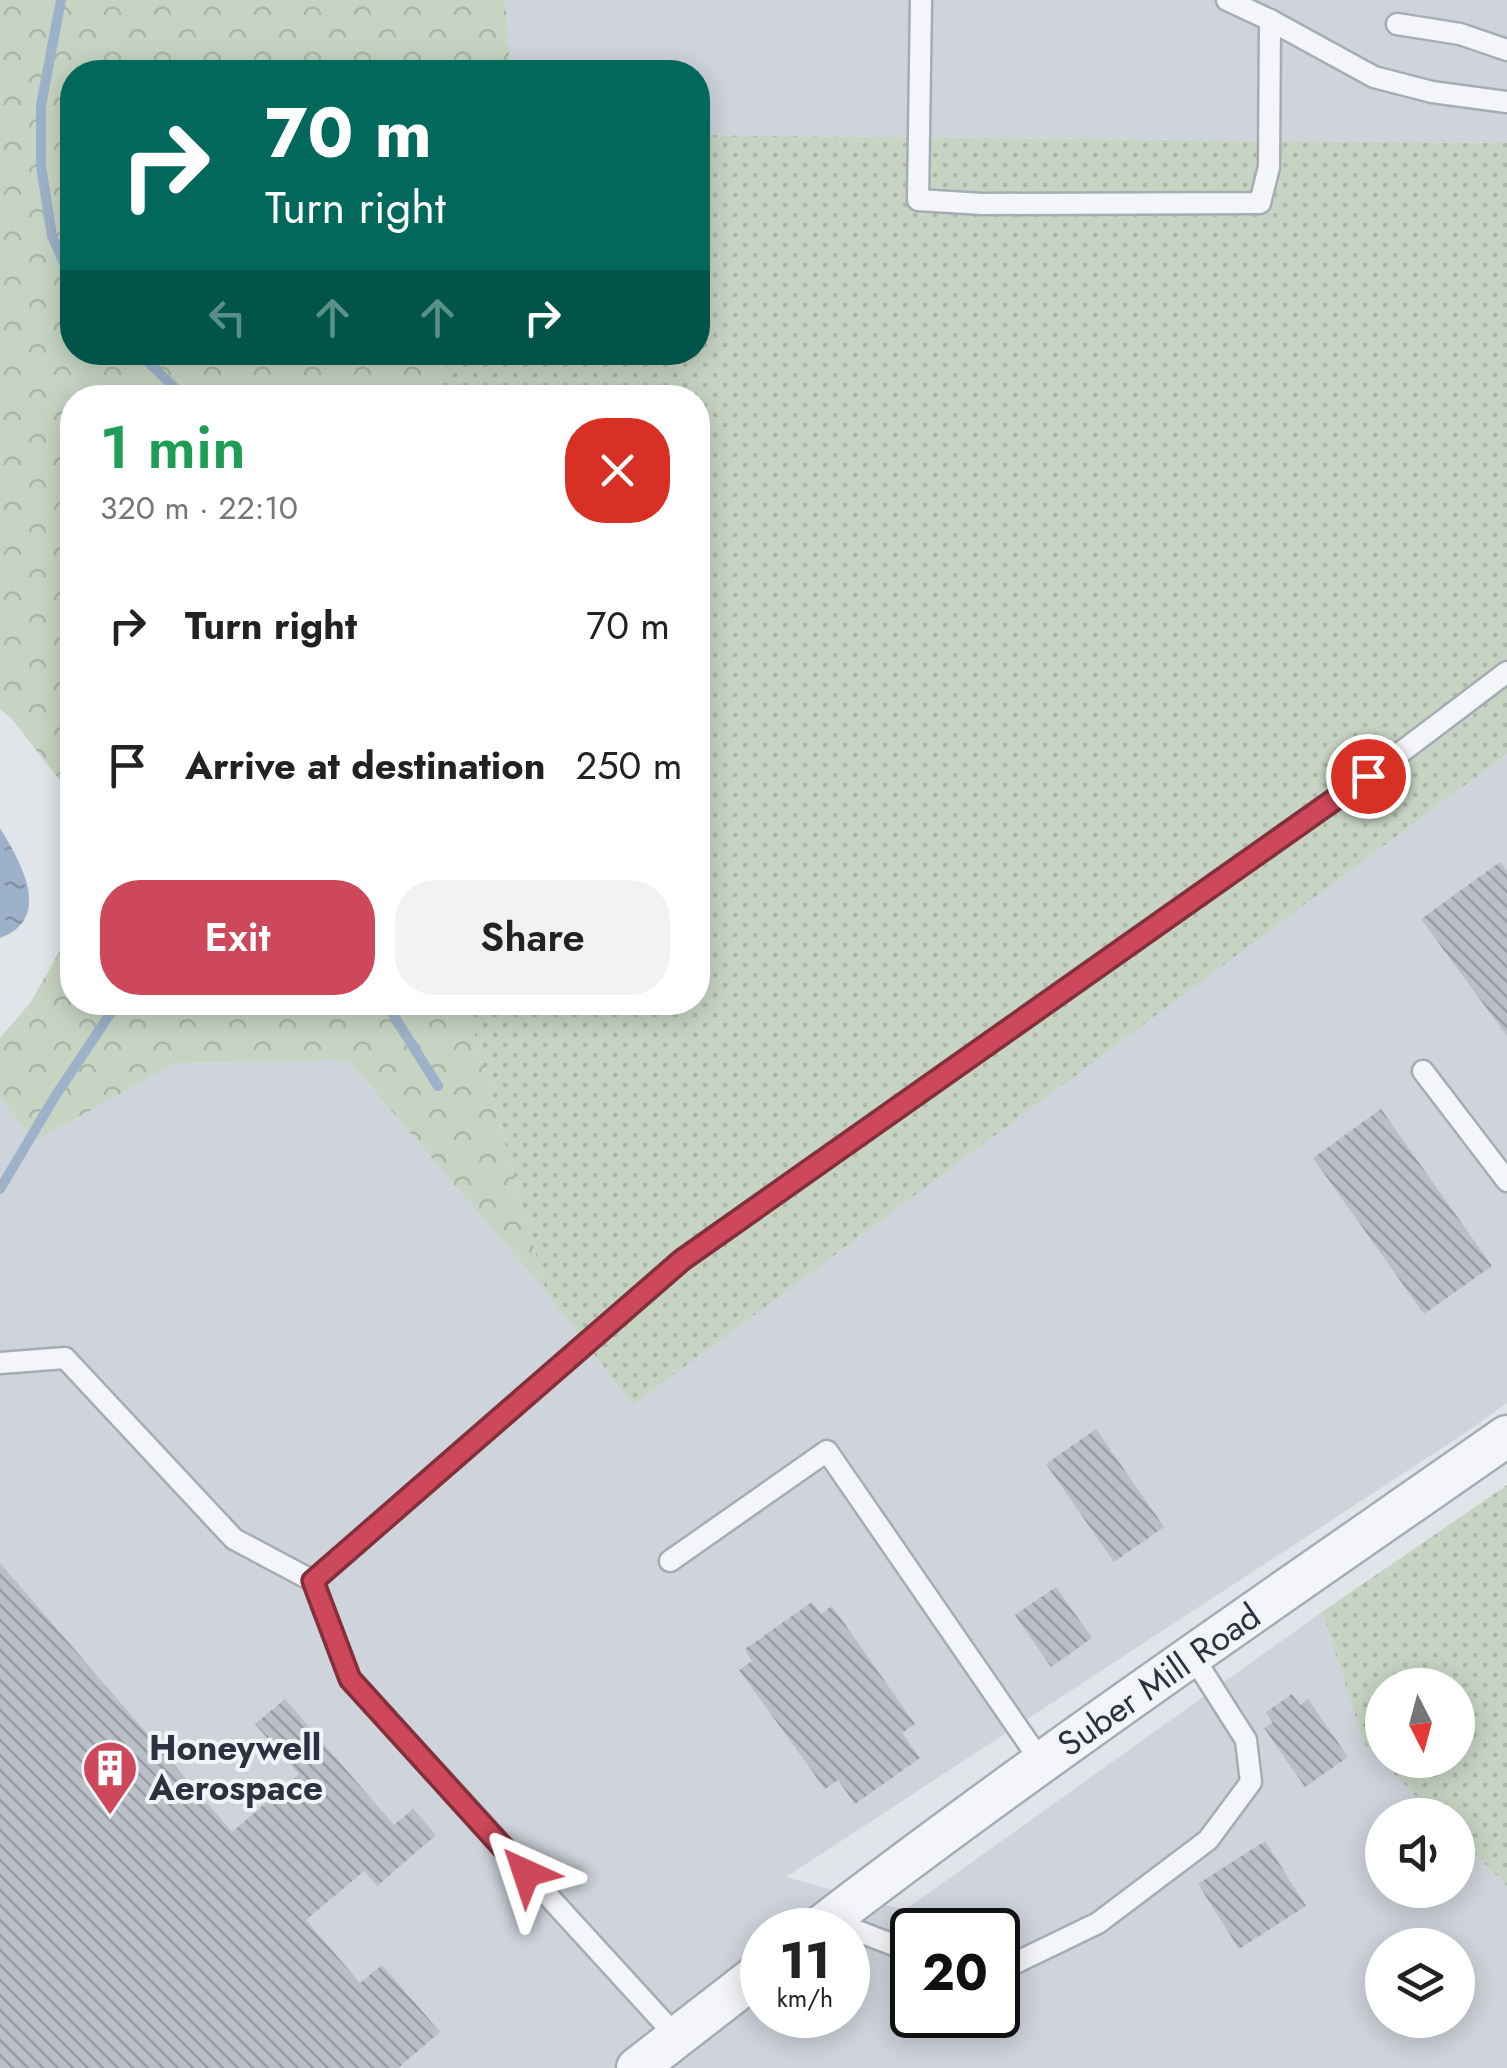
<!DOCTYPE html>
<meta charset="utf-8">
<style>
:root{--surface:#fff;--page:#f2f2f2;--text:#222;--muted:#767676;--accent:#cd485a}
body{margin:0;font-family:Jost,sans-serif;background:var(--page);color:var(--text);height:100vh;display:flex;flex-direction:column;font-size:38px;white-space:nowrap}
*{box-sizing:border-box;margin:0}
p{font-size:32px;color:var(--muted)}
.icon{flex:none;width:55px;height:55px;fill:none;stroke:currentColor;stroke-width:2;stroke-linecap:round;stroke-linejoin:round}
.map{position:relative;flex:1;overflow:hidden}
.sheet{position:absolute;left:60px;top:385px;width:650px;height:630px;display:flex;flex-direction:column;background:var(--surface);border-radius:40px;box-shadow:0 5px 25px #0003}
.sheet>*{flex:none}
.guide{position:absolute;left:60px;top:60px;width:650px;height:305px;border-radius:40px;box-shadow:0 5px 25px #0003;background:#00695c;color:#fff;overflow:hidden}
.needle{width:65px;rotate:174deg}
.buttons{position:absolute;left:1365px;top:1668px;display:grid;gap:20px}
.buttons a{display:grid;place-items:center;width:110px;height:110px;border-radius:50%;background:var(--surface);box-shadow:0 5px 25px #0003;font-size:50px}
.speed{position:absolute;left:740px;top:1908px;display:flex;gap:20px;font-size:50px;font-weight:700;text-align:center}
.speed>*{display:grid;place-content:center;width:130px;height:130px;border-radius:50%;background:var(--surface);box-shadow:0 5px 25px #0003;line-height:1}
.speed small{font-size:25px;font-weight:400}
.speed .limit{border:5px solid #111;border-radius:15px;background:#fff;color:#111}
.pin{position:absolute;display:grid;place-items:center;width:85px;height:85px;color:#fff;margin:-42px;border:5px solid #fff;border-radius:50%;box-shadow:0 2px 10px #0007}
.me{position:absolute;width:110px;margin:-55px;rotate:318deg;stroke-linejoin:round;filter:drop-shadow(0 0 8px #0008)}
.turn{display:flex;align-items:center;gap:35px;height:210px;padding:0 40px;font-size:45px}
.turn .icon{width:130px;height:130px;stroke-width:2.5}
.turn b{display:block;font-size:70px;line-height:85px}
.lanes{display:flex;align-items:center;height:95px;padding:0 40px;background:#0003;justify-content:center;gap:50px;direction:ltr}
.lanes .off{opacity:.35}
.round{display:grid;place-items:center;flex:none;width:105px;height:105px;border-radius:40px;background:var(--page)}
.overview{display:flex;align-items:center;justify-content:space-between;height:170px;padding:0 40px}
h1{font-size:60px;font-weight:600;line-height:75px;color:#1e9e55}
.button{display:flex;gap:20px;margin-top:auto;padding:20px 40px}
.button a{flex:1;height:115px;border-radius:40px;background:var(--accent);color:#fff;font-size:40px;font-weight:600;line-height:115px;text-align:center}
.button a+a{background:var(--page);color:var(--text)}
ul{padding:0;list-style:none}
li{display:flex;align-items:center;gap:30px;height:140px;padding:0 40px}
li div{flex:1}
li b{display:block;font-size:38px}
li em{font-style:normal}
.map>svg:first-child{display:block}
.built{fill:#cfd4dc;fill-rule:evenodd}
.grass{fill:url(#grass-dots);fill-rule:evenodd}
.forest{fill:url(#forest-crowns)}
.water{fill:url(#water-ripples)}
.lines{fill:none;stroke-linecap:round;stroke-linejoin:round}
.stream{stroke:#9db2c9;stroke-width:10}
.building{fill:url(#building-back-hatch)}
.lane-casing{stroke:#a6acb4;stroke-width:25}
.street-casing{stroke:#a6acb4;stroke-width:45}
.lane{stroke:#f4f5f8;stroke-width:20}
.street{stroke:#f4f5f8;stroke-width:40}
.route-casing{stroke:#852f3a;stroke-width:25}
.route{stroke:#cd485a;stroke-width:18}
.labels{text-anchor:middle;stroke-width:8;stroke-linejoin:round;paint-order:stroke}
.street-label{font-size:35px;fill:#2a3241;stroke:#f1f3f7}
.poi-label{font-size:35px;font-weight:bold;fill:#2a3241;stroke:#f1f3f7;text-anchor:start}
</style>
<div class="map">
<svg width="1507" height="2068" viewBox="0 0 1507 2068">
<defs>
<pattern id="grass-dots" width="8" height="8" patternUnits="userSpaceOnUse" patternTransform="scale(2.5)"><rect width="8" height="8" fill="#c7d4c3"/><path d="M2 2h.1M6 6h.1" fill="none" stroke="#abb6a9" stroke-width="1.8" stroke-linecap="round"/></pattern>
<pattern id="forest-crowns" width="20" height="18" patternUnits="userSpaceOnUse" patternTransform="scale(2.5)"><rect width="20" height="18" fill="#c7d4c3"/><path d="M2 6a3 3 0 1 1 6 0M12 15a3 3 0 1 1 6 0" fill="none" stroke="#abb6a9"/></pattern>
<pattern id="water-ripples" width="26" height="14" patternUnits="userSpaceOnUse" patternTransform="scale(2.5)"><rect width="26" height="14" fill="#9db2c9"/><path d="M2 4q2-2 4 0t4 0M15 11q2-2 4 0t4 0" fill="none" stroke="#8091a5"/></pattern>
<pattern id="building-back-hatch" width="6" height="6" patternUnits="userSpaceOnUse" patternTransform="scale(2.5)"><rect width="6" height="6" fill="#b9bec7"/><path d="M-1 5l2 2M0 0l6 6M5-1l2 2" fill="none" stroke="#979ba3"/></pattern>
</defs>
<rect width="100%" height="100%" fill="#e1e5ea"/>
<!-- built -->
<g class="built">
<polygon points="505,0 1507,0 1507,143 698,135 698,72 511,72"/>
<path d="M1507,754V1403L1462,1435L786,1877L905,1910L1322,1612L1365,1745L1435,1815H1382V1890H1458V1837L1507,1886V2068H0V1098L35,1141L176,1063L348,1060L546,1292L633,1404ZM762,1930H848V2015H762ZM912,1930H998V2015H912ZM1382,1945H1458V2020H1382Z"/>
</g>
<!-- grass -->
<g class="grass">
<polygon points="698,135 1507,143 1507,754 633,1405 546,1292 466,1003 698,1002 698,398 436,398 449,353 698,352"/>
<path d="M1507,1485V1886L1458,1837V1815H1435L1365,1745L1322,1612ZM1382,1685H1458V1760H1382Z"/>
</g>
<!-- forest -->
<g class="forest">
<polygon points="0,0 505,0 511,72 72,72 72,352 449,353 436,397 72,398 72,796 11,718 0,709"/>
<polygon points="72,930 72,1002 466,1003 546,1292 348,1060 176,1063 35,1141 0,1098 0,1038 30,1003"/>
</g>
<!-- water -->
<path class="water" d="M0,828C20,861 54,918 0,938Z"/>
<g class="lines">
<!-- stream -->
<g class="stream">
<polyline points="61,0 41,105 41,166 52,236 72,280"/>
<polyline points="138,352 185,398"/>
<polyline points="385,1002 438,1086"/>
<polyline points="0,1189 54,1098 118,1002"/>
</g>
</g>
<!-- building -->
<g class="building">
<polygon points="1500,862 1507,871 1507,1036 1421,919"/>
<polygon points="1381,1109 1492,1266 1424,1314 1313,1158"/>
<polygon points="1096,1429 1164,1527 1114,1562 1046,1464"/>
<polygon points="0,1563 232,1832 299,1774 255,1724 285,1699 394,1825 413,1809 436,1835 377,1886 364,1871 306,1920 360,1983 382,1965 440,2032 398,2068 0,2068"/>
<polygon points="1056,1587 1092,1638 1051,1667 1015,1615"/>
<polygon points="812,1602 821,1614 832,1606 915,1724 902,1733 920,1758 855,1804 838,1780 825,1789 739,1670 752,1661 745,1649"/>
<polygon points="1292,1694 1300,1705 1308,1699 1348,1757 1305,1787 1264,1728 1273,1723 1266,1712"/>
<polygon points="1265,1841 1306,1906 1239,1949 1198,1884"/>
</g>
<g class="lines">
<!-- lane casing -->
<g class="lane-casing">
<g id="lane">
<polyline points="921,0 918,200 982,204 1260,203 1269,167 1270,20"/>
<polyline points="1227,0 1270,20 1374,77 1432,92 1507,102"/>
<polyline points="1397,24 1460,34 1507,50"/>
<polyline points="1423,1071 1507,1181"/>
<polyline points="0,1363 65,1358 234,1539 313,1581"/>
<polyline points="670,1561 827,1451 1042,1763"/>
<polyline points="829,1920 912,1952"/>
<polyline points="998,1966 1007,1967 1098,1923 1208,1840 1251,1782 1246,1740 1192,1655"/>
<polyline points="677,2037 350,1679 313,1581 682,1260 1400,753 1507,672"/>
</g>
</g>
<!-- street casing -->
<g class="street-casing">
<g id="street">
<path d="M816,1930C1041,1757 1275,1598 1507,1436"/>
<polyline points="637,2068 762,1971"/>
</g>
</g>
<!-- lane -->
<use href="#lane" class="lane"/>
<!-- street -->
<use href="#street" class="street"/>
</g>
<g class="lines">
<!-- route casing -->
<g class="route-casing">
<polyline id="route" points="526,1873 350,1679 313,1581 682,1260 1368,776"/>
</g>
<!-- route -->
<use href="#route" class="route"/>
</g>
<!-- icons -->
<defs>
<g id="building-pin" transform="scale(2.875)"><path d="M0 17L-7.5 6A9.5 9.5 0 1 1 7.5 6Z" fill="#cd485a" stroke="#f1f3f7"/><path d="M-4-6H4V6H1V3H-1V6H-4ZM-2.5-4.3h1.7v1.8h-1.7ZM.8-4.3h1.7v1.8H.8ZM-2.5-1h1.7V.8h-1.7ZM.8-1h1.7V.8H.8Z" fill="#fff"/></g>
</defs>
<g fill-rule="evenodd">
<use href="#building-pin" x="110" y="1768"/>
</g>
<g class="labels">
<!-- street labels -->
<g class="street-label">
<text transform="translate(1159 1680) rotate(-35)" y="12">Suber Mill Road</text>
</g>
<!-- poi labels -->
<g class="poi-label">
<text x="149" y="1760">Honeywell<tspan x="149" dy="40">Aerospace</tspan></text>
</g>
</g>
</svg>
<div class="buttons">
<a><svg class="needle" viewBox="-14 -14 28 28"><path d="M0-13l5 13h-10z" fill="#e53935"/><path d="M0 13l5-13h-10z" fill="#767676"/></svg></a>
<a><svg class="icon" aria-label="sound" viewBox="0 0 24 24"><path d="M4 9h4l5-4v14l-5-4H4zM17 9q2 3 0 6"/></svg></a>
<a><svg class="icon" aria-label="layers" viewBox="0 0 24 24"><path d="M12 4l9 5-9 5-9-5zM3 14l9 5 9-5"/></svg></a>
</div>
<div class="speed"><div>11<small>km/h</small></div><div class="limit">20</div></div>
<div class="pin" style="left:1368px;top:776px;background:#d93025"><svg class="icon" aria-label="arrive" viewBox="0 0 24 24"><path d="M6 21V4h12l-3 4 3 4H6"/></svg></div>
<svg class="me" style="left:526px;top:1873px" viewBox="-20 -20 40 40"><path d="M0-17L14 15 0 8-14 15z" fill="#cd485a" stroke="#fff" stroke-width="4"/></svg>
<div class="guide">
<div class="turn"><svg class="icon" aria-label="right" viewBox="0 0 24 24"><path d="M7 20v-9h11M14 6l5 5-5 5"/></svg><div><b>70 m</b>Turn right</div></div>
<div class="lanes"><svg class="icon off" aria-label="left" viewBox="0 0 24 24"><path d="M17 20v-9H6M10 6l-5 5 5 5"/></svg><svg class="icon off" aria-label="ahead" viewBox="0 0 24 24"><path d="M12 20V5M6 11l6-6 6 6"/></svg><svg class="icon off" aria-label="ahead" viewBox="0 0 24 24"><path d="M12 20V5M6 11l6-6 6 6"/></svg><svg class="icon" aria-label="right" viewBox="0 0 24 24"><path d="M7 20v-9h11M14 6l5 5-5 5"/></svg></div>
</div>
<section class="sheet">
<div class="overview"><div><h1>1 min</h1><p>320 m · 22:10</p></div><a class="round" style="background:#d93025;color:#fff"><svg class="icon" aria-label="close" viewBox="0 0 24 24"><path d="M6 6l12 12M18 6L6 18"/></svg></a></div>
<ul>
<li><svg class="icon" aria-label="right" viewBox="0 0 24 24"><path d="M7 20v-9h11M14 6l5 5-5 5"/></svg><div><b>Turn right</b></div><em>70 m</em></li>
<li><svg class="icon" aria-label="arrive" viewBox="0 0 24 24"><path d="M6 21V4h12l-3 4 3 4H6"/></svg><div><b>Arrive at destination</b></div><em>250 m</em></li>
</ul>
<div class="button"><a>Exit</a><a>Share</a></div>
</section>
</div>
